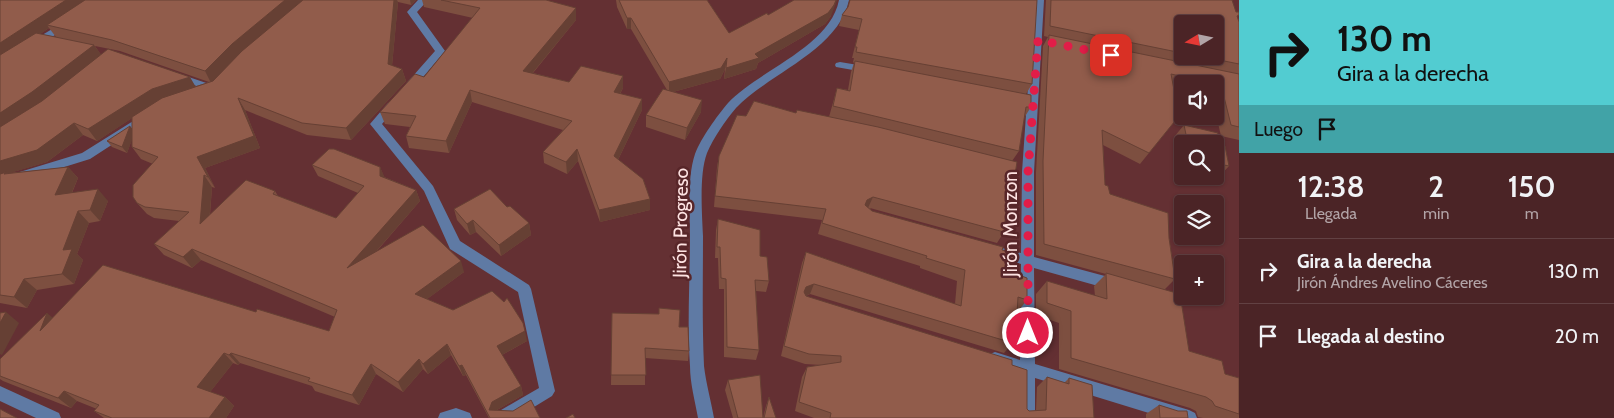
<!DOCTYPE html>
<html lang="es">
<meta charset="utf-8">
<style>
:root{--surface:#4b2426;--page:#553032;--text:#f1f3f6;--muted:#b2a4a7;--line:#624143}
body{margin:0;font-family:Cabin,sans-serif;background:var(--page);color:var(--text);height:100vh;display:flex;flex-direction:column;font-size:19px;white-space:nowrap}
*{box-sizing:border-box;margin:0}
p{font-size:16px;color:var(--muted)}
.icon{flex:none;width:28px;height:28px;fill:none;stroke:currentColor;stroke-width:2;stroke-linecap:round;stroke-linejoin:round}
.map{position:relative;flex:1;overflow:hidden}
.details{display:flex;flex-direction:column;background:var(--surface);width:375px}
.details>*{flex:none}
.banner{background:#52ccd1;color:#111;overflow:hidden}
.needle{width:32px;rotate:260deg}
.buttons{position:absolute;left:1174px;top:15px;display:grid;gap:10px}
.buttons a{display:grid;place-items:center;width:50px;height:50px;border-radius:5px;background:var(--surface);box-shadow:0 1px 4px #0004,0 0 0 1px var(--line);font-size:25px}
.pin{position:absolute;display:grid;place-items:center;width:42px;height:42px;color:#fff;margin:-21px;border-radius:10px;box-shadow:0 2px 8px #0006}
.me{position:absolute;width:55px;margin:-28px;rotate:0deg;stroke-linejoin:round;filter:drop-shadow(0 0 4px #0008)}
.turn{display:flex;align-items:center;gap:18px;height:105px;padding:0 15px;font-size:22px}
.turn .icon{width:65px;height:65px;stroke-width:2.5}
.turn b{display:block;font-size:35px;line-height:42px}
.then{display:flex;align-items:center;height:48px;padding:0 15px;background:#0003;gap:10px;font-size:19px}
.eta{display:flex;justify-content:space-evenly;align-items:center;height:85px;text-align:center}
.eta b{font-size:30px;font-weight:600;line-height:35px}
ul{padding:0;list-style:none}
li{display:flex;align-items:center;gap:15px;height:65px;padding:0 15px;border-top:1px solid var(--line)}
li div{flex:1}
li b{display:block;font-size:19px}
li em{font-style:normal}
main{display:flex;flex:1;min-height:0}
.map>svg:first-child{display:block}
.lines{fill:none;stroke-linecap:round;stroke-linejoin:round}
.minor{fill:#5f7aa4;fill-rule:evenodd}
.wall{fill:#7d4f40;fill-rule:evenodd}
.shaded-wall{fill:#664034}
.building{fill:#915c4b;stroke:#664034}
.route{stroke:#e11d48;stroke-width:9;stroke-dasharray:0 16.2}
.labels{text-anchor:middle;stroke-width:5;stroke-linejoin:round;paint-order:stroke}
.street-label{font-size:19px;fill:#fee3e2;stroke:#582629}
</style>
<main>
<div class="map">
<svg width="1239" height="418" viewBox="0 0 1239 418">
<rect width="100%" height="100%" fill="#643033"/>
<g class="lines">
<!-- minor -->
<g class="minor">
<polygon points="418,0 428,0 417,12 445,51 413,89 409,90 404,87 405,85 435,51 407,12"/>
<path d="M839,0H849C839,50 768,74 736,108C725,121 714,137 707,153C699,174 702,213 703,236C703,279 702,323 704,366C706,383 711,401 714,418H698C695,401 690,383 690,366C687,323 690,280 690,237C690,212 687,178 695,154C701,138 717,116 728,103C759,70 830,47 839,0Z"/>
<polygon points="1034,0 1044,0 1034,172 1034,257 1116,279 1121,281 1123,285 1121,289 1116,291 1034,268 1035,364 1189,410 1195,413 1197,418 1165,418 1035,378 1035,418 1019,418 1020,373 990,364 988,359 990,354 995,352 1020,360 1021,264 993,256 991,252 993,248 998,247 1021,253 1022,172"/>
<polygon points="67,20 70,21 70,25 37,47 29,47 29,43"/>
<polygon points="840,62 870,67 875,70 870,73 836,67 835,65 836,63"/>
<polygon points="177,73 218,87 219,89 214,92 173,78 172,76"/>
<polygon points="392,102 397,106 382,124 433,186 460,241 529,285 531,289 555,391 552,396 516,418 494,418 496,413 539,388 518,292 450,249 424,191 370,124 388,103"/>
<polygon points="146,113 152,117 150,120 90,159 0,187 0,178 82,153"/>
<polygon points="0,386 59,413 61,418 36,418 0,401"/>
<polygon points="456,408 470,413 472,418 438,418 440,413"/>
</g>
</g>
<!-- wall -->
<g class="wall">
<path d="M0,0H416L411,5L398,2L392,66L402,69L406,81L351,140L307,135L245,110L260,148L205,168L215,188L212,187L210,215L275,191L278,196L336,218L358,193L318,176L312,165L380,167L384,177L416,190L420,201L376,252L464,272L427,299L527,341L502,355L521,386L523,395L497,410L540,418H489L466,375L463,376L451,355L428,374L423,369L403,392L376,374L359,405L315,391L312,386L240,363L238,365L233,363L210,392L225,397L234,406L226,418H104L94,411L97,409L77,401L71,408L3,381L0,379V359L53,318L256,312L329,331L335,317L201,260L192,268L164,255L154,244L179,221L154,218L147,214L137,203L153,164L141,159L132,147V139L127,153L112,147L107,141L132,128V118L97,141L83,135L47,162L9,173L68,167L78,178L72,193L108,201L100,221L89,223L77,254L83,260L74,284L37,290L27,308L0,303ZM49,28L56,37L40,34ZM95,46L120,51L209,82L196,86L101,55Z"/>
<polygon points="422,0 546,0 576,20 533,73 569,82 623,76 623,88 620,94 642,99 642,110 618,160 650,199 650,210 600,222 578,161 567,174 544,163 543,152 563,130 472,102 449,153 409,148 406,136 410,127 385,124 380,112 424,77 473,18 424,7"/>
<polygon points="616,0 707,0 729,33 768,15 831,16 825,24 758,63 756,69 724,79 725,69 720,79 673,92 701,112 685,140 646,127 646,115 667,90 631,29 627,29 617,7"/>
<path d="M1046,0H1232L1239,22V140L1221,136L1215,110V84H1182V89L1173,87L1179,116L1140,164L1103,145L1105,185L1110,194L1169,238L1175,279L1165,289L1189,351L1225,374L1239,378V418H1203L1198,417L1196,411L1190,408L1059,369V323L1036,315V294L1047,281L1095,296L1094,286L1106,274L1036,255V172L1043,46L1048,37L1044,36ZM1182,24L1215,56H1182Z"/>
<polygon points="848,7 1032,84 1026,94 1031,107 1024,118 1019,151 1012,161 1009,212 1005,218 1004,232 997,243 870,208 872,211 1002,250 1013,273 1027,300 1019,310 1017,310 1017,315 1014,319 1013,343 1004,353 810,294 806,296 1012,365 1027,409 1029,411 1036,411 1037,387 1047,377 1064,383 1069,378 1094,418 814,418 795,411 802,377 807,367 821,365 805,364 781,356 802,263 806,252 955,304 957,281 920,268 920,266 818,234 822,220 714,207 717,167 719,156 746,116 796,113 829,117 837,88 848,90 851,72 854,63 853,62 854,58 852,58 859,30 839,26 842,15"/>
<polygon points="1184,125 1215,144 1182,144 1182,169 1180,169 1174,137"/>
<polygon points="1215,163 1229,166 1218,178 1212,176 1215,176"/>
<polygon points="507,207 529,223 531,235 501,256 476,232 470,235 457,220 454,209"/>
<polygon points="718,219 760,256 769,281 766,292 756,291 759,350 756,360 724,357 724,289 719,289 718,258 715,258 716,230"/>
<polygon points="612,313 679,327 689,351 688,361 645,358 645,385 611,385"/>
<polygon points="728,380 763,418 766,406 769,397 776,418 733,418 725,390"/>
<polygon points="1159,405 1188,418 1146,418 1146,414"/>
</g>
<!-- shaded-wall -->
<g class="shaded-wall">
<polygon points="66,0 92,0 47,25 49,28 0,61 0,43"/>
<polygon points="285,0 304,0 211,83 205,71 232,44"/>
<polygon points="394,0 397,0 398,2 391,76 388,64"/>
<polygon points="410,0 416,0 411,5"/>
<polygon points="836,0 837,0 831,16 825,24 758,63 756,69 724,79 726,68 755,54"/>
<polygon points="576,8 576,20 525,82 523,71"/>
<rect x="627" y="18" width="4" height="11"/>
<polygon points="94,45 103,57 0,132 0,113"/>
<polygon points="727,58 725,69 720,79 669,93 669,82"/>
<polygon points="402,69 406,81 351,140 346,128"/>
<polygon points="623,76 623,88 614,104 614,92"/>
<polygon points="190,77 197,89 160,100 97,141 88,129 152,89"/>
<polygon points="470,90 472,102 449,153 446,141"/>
<polygon points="238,98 245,110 260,148 205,168 215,188 208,177 197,157"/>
<polygon points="642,99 642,110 614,168 614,156"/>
<polygon points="702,100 701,112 685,140 687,128"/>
<polygon points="74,123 83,135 47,162 0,176 0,161"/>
<polygon points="130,126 135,132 127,153 122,147"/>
<polygon points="577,149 578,161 567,174 566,162"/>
<polygon points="68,167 78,178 66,206 55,195"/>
<polygon points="380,167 385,178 380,176"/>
<polygon points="204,175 212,187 208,235 200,224"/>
<polygon points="98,189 108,201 100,221 90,210"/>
<polygon points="416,190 420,201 352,279 347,268"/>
<polygon points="873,197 868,208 862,211 867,200"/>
<polygon points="650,199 650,210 600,222 599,210"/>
<polygon points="78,211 89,223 77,254 83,260 74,284 62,274 63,250"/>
<polygon points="473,220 476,232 470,235 467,224"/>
<polygon points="529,223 531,235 501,256 499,245"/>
<polygon points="192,249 201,260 192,268 183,257"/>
<polygon points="461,261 464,272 419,305 415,294"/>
<polygon points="24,279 37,290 27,308 14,297"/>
<polygon points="814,284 810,294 802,297 806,287"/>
<polygon points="6,312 19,323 2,355 0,354 0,323"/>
<polygon points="47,313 59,323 40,331"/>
<polygon points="525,331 527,341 500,356 497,346"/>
<polygon points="447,344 451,355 428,374 423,364"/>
<polygon points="224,353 233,363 207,396 197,387"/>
<polygon points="231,353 240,363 238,365 229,355"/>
<polygon points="419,359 423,369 403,392 398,382"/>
<polygon points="371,364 376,374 359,405 352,395"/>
<polygon points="462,365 466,375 463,376 459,366"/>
<polygon points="521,386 523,395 495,411 489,410 492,402"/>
<polygon points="64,391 77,401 71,408 58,398"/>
<polygon points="225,397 234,406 226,418 209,418"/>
</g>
<!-- building -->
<g class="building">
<polygon points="0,0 66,0 0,43"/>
<polygon points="85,0 285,0 232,44 205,71 112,40 47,25"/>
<polygon points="303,0 394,0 388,64 402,69 346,128 302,123 238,98 254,136 197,157 208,177 204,175 200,224 246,180 275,191 273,194 336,218 364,186 312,165 329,149 334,149 380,167 380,176 416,190 347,268 423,225 461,261 415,294 453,310 492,291 504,302 507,298 523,323 525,331 497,346 521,386 492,402 489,410 513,411 531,400 540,418 490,418 462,365 459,366 447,344 423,364 419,359 398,382 371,364 352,395 308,381 310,378 231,353 229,355 224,353 197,387 225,397 209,418 112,418 94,411 99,405 64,391 58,398 0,376 0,359 47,313 40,331 103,265 256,312 257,309 329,331 337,310 192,249 183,257 154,244 189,212 145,207 137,203 133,197 133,185 158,157 132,147 132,117 162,98 213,81 242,51"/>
<polygon points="441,0 546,0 576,8 523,71 569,82 581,66 623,76 614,92 642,99 614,156 643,179 650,199 599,210 577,149 566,162 543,152 572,121 470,90 446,141 406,136 416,116 380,112 415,74 424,77 480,8"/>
<polygon points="619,0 707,0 729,33 767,13 768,15 794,0 836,0 834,5 828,13 755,54 759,58 726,68 727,58 721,68 669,82 631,18 627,18"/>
<polygon points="850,0 1037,0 1032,84 856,52 857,47 855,47 862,19 842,15 848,7"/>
<polygon points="1051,0 1232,0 1236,12 1239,12 1239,15 1237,16 1239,22 1239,64 1200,56 1215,56 1215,24 1182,24 1182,53 1050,26"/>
<polygon points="36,33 94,45 32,92 0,113 0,55"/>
<polygon points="1049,35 1239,74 1239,127 1231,125 1221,85 1171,74 1179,116 1149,153 1102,130 1105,185 1108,186 1110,194 1168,213 1169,238 1175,279 1044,244 1043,161"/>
<polygon points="108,49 190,77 152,89 88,129 74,123 37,150 0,161 0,127 42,101"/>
<polygon points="855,61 1031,95 1031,107 1026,107 1019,151 833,106 837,88 850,91"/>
<polygon points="663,89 702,100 687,128 646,115"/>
<polygon points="754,101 796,113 797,110 878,127 1017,162 1009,212 1006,211 1004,232 873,197 867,200 865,205 872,211 1003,247 1002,250 1014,253 1013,273 1027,278 1027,300 1018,297 1017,315 1014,315 1013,343 814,284 806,287 804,292 806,296 1012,360 1012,365 1027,370 1027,409 1029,411 1046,410 1047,377 1069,384 1069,378 1092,385 1094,418 830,418 831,413 799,402 807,367 841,362 841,356 809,354 784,346 806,252 961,306 965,270 926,258 927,256 822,223 826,209 715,196 719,156 737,115 746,116"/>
<polygon points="1184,125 1218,133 1215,143 1225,146 1229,166 1215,163 1215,144 1188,144"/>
<polygon points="130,126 122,147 107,141"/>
<polygon points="68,167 55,195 98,189 90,210 78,211 63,250 72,249 62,274 24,279 14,297 0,295 0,174 7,172 4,174"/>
<polygon points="490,189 507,207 510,206 529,223 499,245 473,220 467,224 454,209"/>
<polygon points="718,219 760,230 760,256 767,257 769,281 755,280 759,350 727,347 726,279 721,278 720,247 717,247"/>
<polygon points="1106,273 1180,294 1189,351 1222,361 1225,374 1239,378 1239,414 1215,406 1212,401 1206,397 1071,358 1071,311 1047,303 1047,281 1107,299"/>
<polygon points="659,308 680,310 679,327 688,327 689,351 645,348 646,375 611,375 612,313 659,314"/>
<polygon points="6,312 0,323 0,313"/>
<polygon points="760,375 763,418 738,418 728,380"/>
<polygon points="769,397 776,418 764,418"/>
<polygon points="1159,405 1178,411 1187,411 1188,418 1160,418"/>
<polygon points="0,409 17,418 0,418"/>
<polygon points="573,414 575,418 566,418"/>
</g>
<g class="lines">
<!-- route -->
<polyline class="route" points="1028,333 1028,172 1038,40 1111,55"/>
</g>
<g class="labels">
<!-- street labels -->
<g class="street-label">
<text transform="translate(680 223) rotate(-89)" y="7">Jirón Progreso</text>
<text transform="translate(1010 224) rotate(-90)" y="7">Jirón Monzon</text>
</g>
</g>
</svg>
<div class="buttons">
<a><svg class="needle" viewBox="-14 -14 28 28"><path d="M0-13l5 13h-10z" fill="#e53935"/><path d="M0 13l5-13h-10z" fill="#b2a4a7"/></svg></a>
<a><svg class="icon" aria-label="sound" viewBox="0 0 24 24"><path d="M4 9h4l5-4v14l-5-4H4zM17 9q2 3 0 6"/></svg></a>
<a><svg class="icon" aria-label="search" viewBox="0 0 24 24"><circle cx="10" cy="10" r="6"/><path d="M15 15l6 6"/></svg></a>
<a><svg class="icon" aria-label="layers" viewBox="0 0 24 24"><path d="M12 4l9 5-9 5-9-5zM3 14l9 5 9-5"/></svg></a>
<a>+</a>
</div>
<div class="pin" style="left:1111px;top:55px;background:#d93025"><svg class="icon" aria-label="arrive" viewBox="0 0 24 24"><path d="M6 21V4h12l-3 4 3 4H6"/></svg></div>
<svg class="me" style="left:1028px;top:333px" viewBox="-20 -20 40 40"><circle r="17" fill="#e11d48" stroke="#fff" stroke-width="3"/><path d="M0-11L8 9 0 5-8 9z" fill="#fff"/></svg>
</div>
<section class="details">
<div class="banner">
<div class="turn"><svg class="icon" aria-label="right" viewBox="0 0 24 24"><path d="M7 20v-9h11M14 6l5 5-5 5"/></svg><div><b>130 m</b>Gira a la derecha</div></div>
<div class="then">Luego<svg class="icon" aria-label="arrive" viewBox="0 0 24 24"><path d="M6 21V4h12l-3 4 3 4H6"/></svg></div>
</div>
<div class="eta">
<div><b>12:38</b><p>Llegada</p></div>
<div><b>2</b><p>min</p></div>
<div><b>150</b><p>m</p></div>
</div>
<ul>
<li><svg class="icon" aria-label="right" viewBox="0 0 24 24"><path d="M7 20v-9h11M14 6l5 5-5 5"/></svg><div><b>Gira a la derecha</b><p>Jirón Ándres Avelino Cáceres</p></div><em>130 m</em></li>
<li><svg class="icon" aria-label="arrive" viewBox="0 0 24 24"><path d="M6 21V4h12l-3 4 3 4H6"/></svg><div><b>Llegada al destino</b></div><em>20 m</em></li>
</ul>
</section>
</main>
